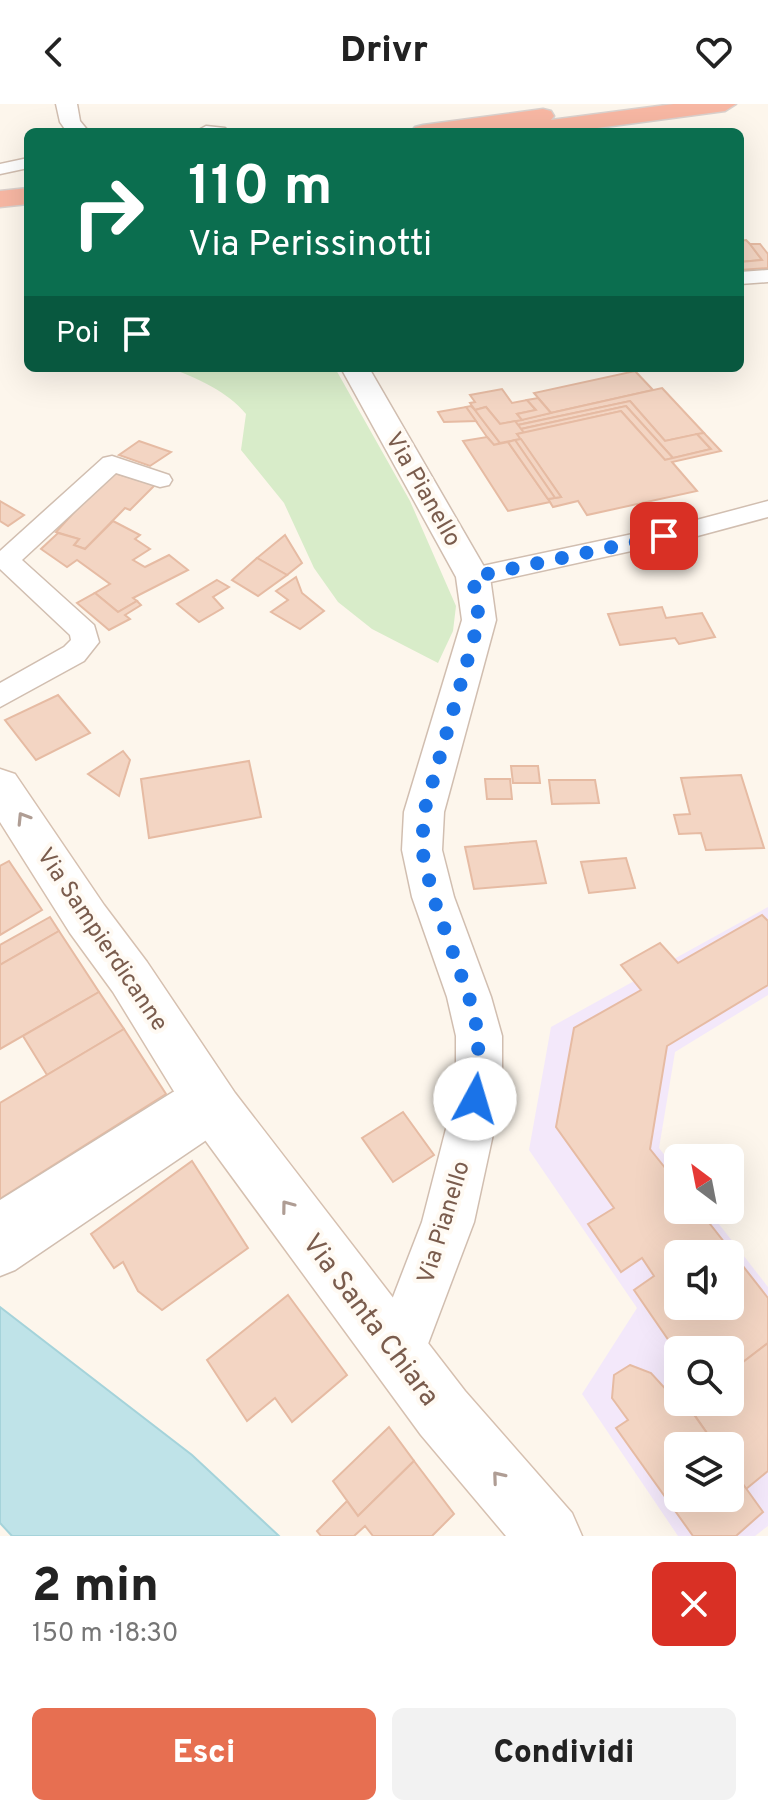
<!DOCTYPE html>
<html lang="it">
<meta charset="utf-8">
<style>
:root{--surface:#fff;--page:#f2f2f2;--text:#222;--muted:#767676;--accent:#e76f51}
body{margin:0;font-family:Overpass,sans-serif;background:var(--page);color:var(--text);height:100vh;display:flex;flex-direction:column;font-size:30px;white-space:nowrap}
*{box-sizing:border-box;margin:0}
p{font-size:26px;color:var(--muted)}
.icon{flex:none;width:44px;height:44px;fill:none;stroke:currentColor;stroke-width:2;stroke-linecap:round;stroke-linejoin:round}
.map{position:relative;height:1432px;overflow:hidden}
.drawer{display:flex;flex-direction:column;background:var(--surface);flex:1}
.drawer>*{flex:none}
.guide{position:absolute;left:24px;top:24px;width:720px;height:244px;border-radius:12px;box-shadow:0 8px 32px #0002;background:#0b6e4f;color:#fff;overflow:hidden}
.needle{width:52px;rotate:328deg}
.controls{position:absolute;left:664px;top:1040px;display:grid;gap:16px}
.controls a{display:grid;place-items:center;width:80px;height:80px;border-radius:12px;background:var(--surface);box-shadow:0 8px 32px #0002;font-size:40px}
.pin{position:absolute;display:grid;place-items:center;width:68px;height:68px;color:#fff;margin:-34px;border-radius:16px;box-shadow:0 4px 12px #0006}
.me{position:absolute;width:88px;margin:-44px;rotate:6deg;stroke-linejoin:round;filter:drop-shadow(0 0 6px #0008)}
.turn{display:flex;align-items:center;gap:28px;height:168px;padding:0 32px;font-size:36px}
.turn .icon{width:104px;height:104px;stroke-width:2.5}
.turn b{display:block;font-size:56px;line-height:68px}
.then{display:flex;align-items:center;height:76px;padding:0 32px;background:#0003;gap:16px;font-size:30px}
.round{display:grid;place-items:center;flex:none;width:84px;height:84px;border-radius:12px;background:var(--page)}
.head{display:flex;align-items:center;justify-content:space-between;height:136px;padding:0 32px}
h1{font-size:48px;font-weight:800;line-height:60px}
.cta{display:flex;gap:16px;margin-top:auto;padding:16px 32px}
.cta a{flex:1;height:92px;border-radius:12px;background:var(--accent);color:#fff;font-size:32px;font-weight:800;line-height:92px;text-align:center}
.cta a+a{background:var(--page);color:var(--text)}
header{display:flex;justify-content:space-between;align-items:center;height:104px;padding:0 32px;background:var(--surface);font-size:36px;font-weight:800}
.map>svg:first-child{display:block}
.education{fill:#f3e8fa;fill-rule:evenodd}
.green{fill:#d8ecc9}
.water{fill:#bfe3e8;stroke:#a5d3da;stroke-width:2}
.building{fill:#f3d5c3;stroke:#e6bba3;stroke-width:2;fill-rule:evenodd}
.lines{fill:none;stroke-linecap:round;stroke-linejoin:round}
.minor-casing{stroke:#d1beb0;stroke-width:3}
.tertiary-casing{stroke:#d1beb0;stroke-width:3}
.secondary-casing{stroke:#d6c0b0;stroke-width:3}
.motorway-casing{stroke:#dad1cd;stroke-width:3}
.minor{fill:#fff;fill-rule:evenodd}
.tertiary{fill:#fff;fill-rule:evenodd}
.secondary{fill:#fff;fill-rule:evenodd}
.motorway{fill:#f7b7a3;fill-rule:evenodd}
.oneway{stroke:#af9d94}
.route{stroke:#1a73e8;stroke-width:14;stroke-dasharray:0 25.2}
.labels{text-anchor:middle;stroke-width:8;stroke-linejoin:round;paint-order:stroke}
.street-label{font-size:24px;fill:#7a5c4d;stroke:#fffaf3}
.near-street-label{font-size:28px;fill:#7a5c4d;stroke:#fffaf3}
</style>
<header><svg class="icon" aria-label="back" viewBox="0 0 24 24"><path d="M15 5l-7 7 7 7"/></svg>Drivr<svg class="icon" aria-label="heart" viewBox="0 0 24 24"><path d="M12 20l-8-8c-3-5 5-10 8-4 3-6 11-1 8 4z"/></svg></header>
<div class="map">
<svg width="768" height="1432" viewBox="0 0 768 1432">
<rect width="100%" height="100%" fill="#fdf6ec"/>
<!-- education -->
<path class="education" d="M768,803V891L675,948L659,1044L678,1068V1106H708L768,1183V1422L755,1432H678L582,1290L637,1204L529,1046L551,923ZM678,1150H730V1202H678ZM678,1246H730V1298H678ZM678,1342H730V1394H678Z"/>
<!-- green -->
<path class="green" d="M170,264H335L410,397L456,502L453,527L438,559L372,525L338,498L314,464L284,399L241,346L246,310C227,287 197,274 170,264Z"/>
<!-- water -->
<polygon class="water" points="0,1203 192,1351 279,1432 12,1432 0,1419"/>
<!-- building -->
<g class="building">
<polygon points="746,136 750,140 762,156 740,158 740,137"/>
<polygon points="750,140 760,140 768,150 768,164 740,166 740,158 762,156"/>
<polygon points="635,267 653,286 551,309 534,289"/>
<polygon points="662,284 704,329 665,337 630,297 518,321 515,317"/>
<polygon points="502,285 512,299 527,296 536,306 517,310 522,316 500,320 486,303 475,306 470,299 475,298 470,291"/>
<polygon points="538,294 551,309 522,316 517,310 536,306 527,296"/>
<polygon points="630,297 665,337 697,330 711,345 673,354 626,302 521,325 518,321"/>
<polygon points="471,302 475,306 500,339 494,341 487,333 466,303"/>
<polygon points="626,302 673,354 665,356 621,307 524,329 521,325"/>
<polygon points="466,303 476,317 444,318 438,308"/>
<polygon points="486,303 500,320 515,317 524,329 517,330 521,335 500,339 475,306"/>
<polygon points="621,307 665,356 711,345 697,330 704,329 721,347 672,358 697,387 587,411 578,397 553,403 548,395 561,393 517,330"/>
<polygon points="487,333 494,341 508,338 550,398 508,407 463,337"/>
<polygon points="521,335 561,393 555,394 515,336"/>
<polygon points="515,336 555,394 548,395 508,338"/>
<polygon points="139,337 171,348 150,362 119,351"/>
<polygon points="111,368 155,381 130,406 125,404 85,445 74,441 79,435 56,428"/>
<polygon points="0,397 24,411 8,422 0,417"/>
<polygon points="113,417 140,431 135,435 150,445 133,456 145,463 169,451 188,466 133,494 137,497 118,508 95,489 110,480 77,456 67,463 41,445 58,429 79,435 74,441 85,445"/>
<polygon points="285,431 302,459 287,471 257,454"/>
<polygon points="257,454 287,471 258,492 232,476"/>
<polygon points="296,473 302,489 324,507 300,525 271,508 288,496 276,487"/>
<polygon points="217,476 229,483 213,493 223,504 199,518 177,500"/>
<polygon points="95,489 118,508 137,497 141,501 125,511 130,515 109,526 77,499"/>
<polygon points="662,503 666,514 702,509 715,533 679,540 675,534 620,541 608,510"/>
<polygon points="58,591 90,629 36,656 5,616"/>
<polygon points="123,647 130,656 119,692 88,670"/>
<polygon points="249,657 261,713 149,734 141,675"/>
<polygon points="511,662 538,662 540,679 513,679"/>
<polygon points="741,671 764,744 706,746 701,729 679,730 674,711 690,710 681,674"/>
<polygon points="485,675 510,675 512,695 487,695"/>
<polygon points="549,676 595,676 599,699 552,700"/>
<polygon points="536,737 546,779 474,785 465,743"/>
<polygon points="626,754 635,784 589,789 581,758"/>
<polygon points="9,757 42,806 0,831 0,762"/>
<path d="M762,811L768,817V881L667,942L650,1045L678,1080V1106H699L768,1194V1239L730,1268V1246H678V1250L634,1186L654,1172L642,1154L621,1168L588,1120L614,1104L556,1023L574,924L641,886L621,861L660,839L678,859ZM678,1150H730V1202H678Z"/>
<polygon points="50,813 59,827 0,861 0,841"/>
<polygon points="59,827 99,888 0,945 0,861"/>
<polygon points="99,888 124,925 47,971 23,932"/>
<polygon points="124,925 166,990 0,1095 0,999"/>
<polygon points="403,1008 434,1051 393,1078 362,1034"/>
<polygon points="192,1057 248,1144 162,1206 138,1187 123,1158 114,1164 91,1130"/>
<polygon points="288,1191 347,1271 292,1318 275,1294 247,1317 207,1256"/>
<polygon points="768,1239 768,1367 746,1385 730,1362 730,1342 716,1342 687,1300 730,1298 730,1268"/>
<polygon points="630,1261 651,1269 671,1291 677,1285 678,1298 685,1298 716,1342 678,1342 678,1394 730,1394 730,1362 763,1408 736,1432 693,1432 616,1324 628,1316 612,1294 614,1271"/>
<polygon points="389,1323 414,1357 358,1412 333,1377"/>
<polygon points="414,1357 454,1410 432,1432 373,1432 365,1422 354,1432 321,1432 317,1427 347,1397 358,1412"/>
</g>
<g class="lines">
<!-- minor casing -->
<g class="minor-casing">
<g id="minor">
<polygon points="28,54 28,64 0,70 0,60"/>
<polygon points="768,166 768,178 740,180 740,168"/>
<polygon points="112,352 169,371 172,376 169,381 160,383 116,369 22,456 94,521 99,538 84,557 0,603 0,579 64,543 71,536 70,531 0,465 0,447 103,354"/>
<polygon points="768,397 768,413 690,434 473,482 464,479 460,473 464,467 473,464 689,418"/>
<polygon points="187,983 201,988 203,994 216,989 230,994 235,1007 230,1020 15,1166 0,1172 0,1096 173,988"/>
</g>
</g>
<!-- tertiary casing -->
<g class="tertiary-casing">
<g id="tertiary">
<polygon points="56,0 77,0 80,17 89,28 67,28 60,18"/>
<polygon points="206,22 225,24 229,28 195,28"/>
<polygon points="341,264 369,264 490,473 496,516 444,708 442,746 454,793 491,893 502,932 502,969 495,1021 474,1118 417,1269 398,1277 379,1269 371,1250 422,1118 447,1021 456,969 456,932 447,893 412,793 402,746 404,708 462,516 456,473"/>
</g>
</g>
<!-- secondary casing -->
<g class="secondary-casing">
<polygon id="secondary" points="0,665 15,670 104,801 147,858 235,989 465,1287 572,1409 582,1432 506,1432 421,1331 197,1025 113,888 70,829 0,718"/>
</g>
<!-- motorway casing -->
<g class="motorway-casing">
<g id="motorway">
<polygon points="674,0 736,0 725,7 567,28 503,28 506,24 475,28 411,28 415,23 423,21 543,5 551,7 554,12 551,16"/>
<polygon points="28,84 28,100 0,103 0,87"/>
</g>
</g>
<!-- minor -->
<use href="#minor" class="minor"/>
<!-- tertiary -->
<use href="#tertiary" class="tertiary"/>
<!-- secondary -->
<use href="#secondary" class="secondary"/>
<!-- motorway -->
<use href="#motorway" class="motorway"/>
</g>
<!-- one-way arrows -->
<defs><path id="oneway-chevron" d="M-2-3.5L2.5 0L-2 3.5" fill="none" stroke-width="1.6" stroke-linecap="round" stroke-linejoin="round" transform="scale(2)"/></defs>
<g class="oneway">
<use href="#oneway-chevron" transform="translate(23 714) rotate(-122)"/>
<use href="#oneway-chevron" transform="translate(287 1102) rotate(-127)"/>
<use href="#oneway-chevron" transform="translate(498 1373) rotate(-130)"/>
</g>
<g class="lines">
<!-- route -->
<polyline class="route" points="475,995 479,932 469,893 433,793 422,746 424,708 479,516 473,473 664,432"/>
</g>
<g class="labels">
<!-- street labels -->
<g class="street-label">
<text transform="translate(424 385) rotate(60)" y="8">Via Pianello</text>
<text transform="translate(103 835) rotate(56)" y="8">Via Sampierdicanne</text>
<text transform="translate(443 1118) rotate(-73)" y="8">Via Pianello</text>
</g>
<!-- near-street labels -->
<g class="near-street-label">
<text transform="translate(372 1215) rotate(53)" y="10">Via Santa Chiara</text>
</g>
</g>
</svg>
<div class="controls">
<a><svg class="needle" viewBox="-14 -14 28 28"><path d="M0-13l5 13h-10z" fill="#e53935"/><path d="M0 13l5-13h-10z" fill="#767676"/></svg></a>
<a><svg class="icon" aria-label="sound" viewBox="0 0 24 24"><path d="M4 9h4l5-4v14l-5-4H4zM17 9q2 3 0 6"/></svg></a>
<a><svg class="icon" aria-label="search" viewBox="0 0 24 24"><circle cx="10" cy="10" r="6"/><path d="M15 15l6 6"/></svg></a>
<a><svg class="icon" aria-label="layers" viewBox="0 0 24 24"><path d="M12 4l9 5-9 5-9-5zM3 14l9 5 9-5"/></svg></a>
</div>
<div class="pin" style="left:664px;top:432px;background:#d93025"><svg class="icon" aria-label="arrive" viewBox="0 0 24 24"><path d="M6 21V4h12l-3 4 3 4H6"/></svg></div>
<svg class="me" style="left:475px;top:995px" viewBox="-20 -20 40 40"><circle r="19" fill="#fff"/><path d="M0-13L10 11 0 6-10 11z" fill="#1a73e8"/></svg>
<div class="guide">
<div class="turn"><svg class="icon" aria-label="right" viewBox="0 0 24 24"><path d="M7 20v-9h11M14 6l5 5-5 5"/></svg><div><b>110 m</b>Via Perissinotti</div></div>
<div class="then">Poi<svg class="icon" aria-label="arrive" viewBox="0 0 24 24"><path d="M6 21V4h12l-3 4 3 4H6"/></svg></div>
</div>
</div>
<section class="drawer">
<div class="head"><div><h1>2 min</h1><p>150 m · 18:30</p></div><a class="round" style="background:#d93025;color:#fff"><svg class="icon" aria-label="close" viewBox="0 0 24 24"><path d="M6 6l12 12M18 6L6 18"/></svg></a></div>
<div class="cta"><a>Esci</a><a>Condividi</a></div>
</section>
